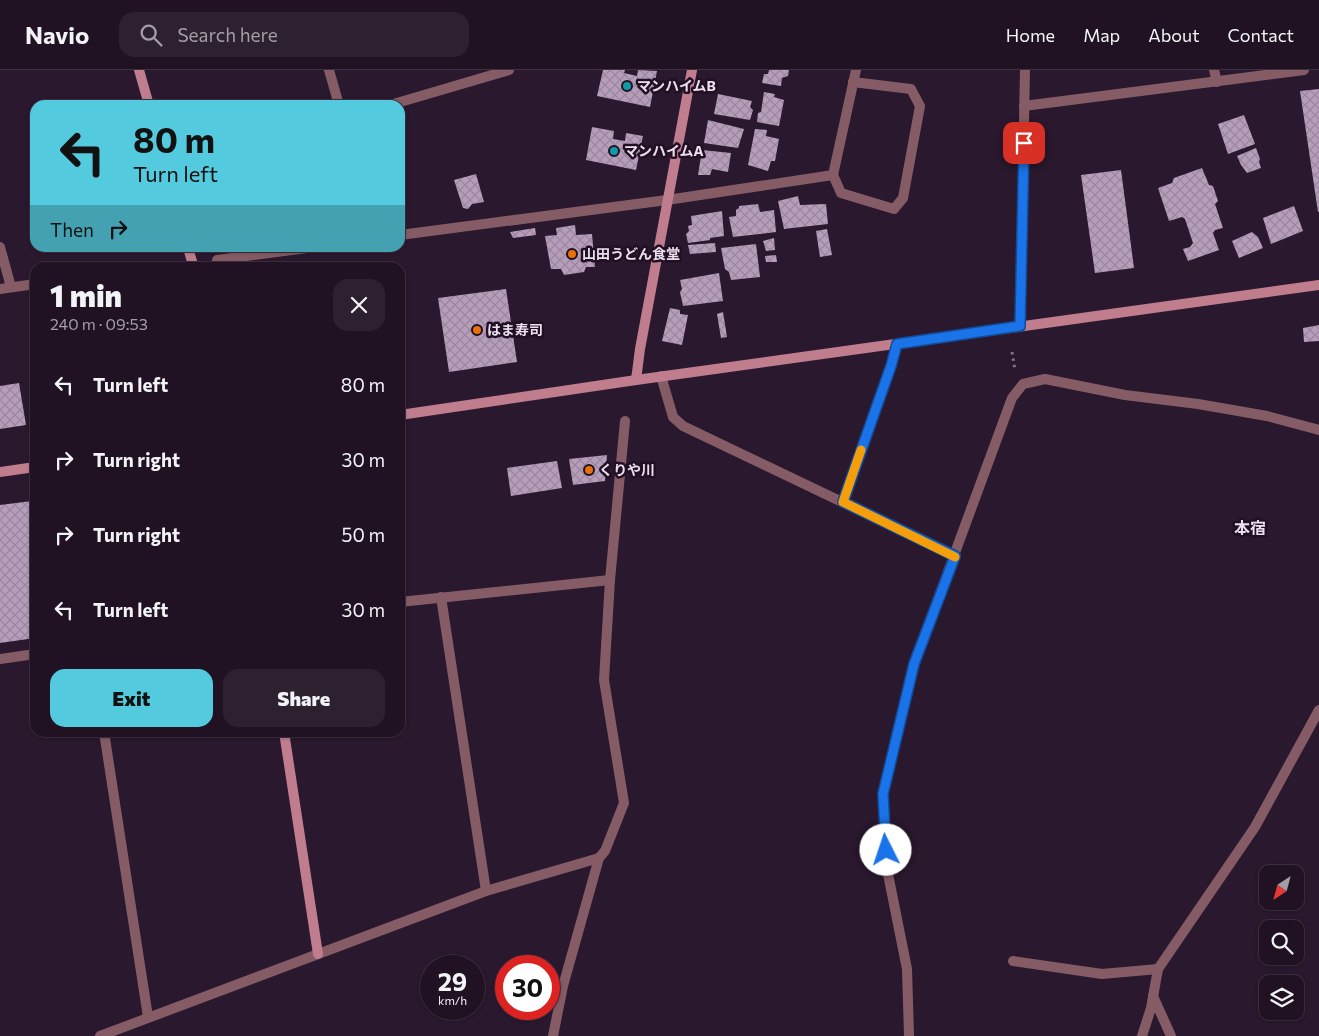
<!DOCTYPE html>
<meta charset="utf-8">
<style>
:root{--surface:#201222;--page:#2d202f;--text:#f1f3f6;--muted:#a29ea5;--line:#3d3240;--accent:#54cade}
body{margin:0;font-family:Commissioner,"Noto Sans JP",sans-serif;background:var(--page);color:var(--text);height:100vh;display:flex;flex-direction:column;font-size:19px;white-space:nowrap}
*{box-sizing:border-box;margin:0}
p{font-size:16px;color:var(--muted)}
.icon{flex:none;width:28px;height:28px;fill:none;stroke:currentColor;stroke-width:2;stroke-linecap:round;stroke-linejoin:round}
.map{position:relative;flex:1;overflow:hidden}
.sheet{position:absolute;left:30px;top:192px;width:375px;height:475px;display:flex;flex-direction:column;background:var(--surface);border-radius:15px;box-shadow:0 1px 4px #0004,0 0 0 1px var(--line)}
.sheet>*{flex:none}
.hud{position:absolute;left:30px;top:30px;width:375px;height:152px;border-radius:15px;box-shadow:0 1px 4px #0004,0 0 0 1px var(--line);background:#54cade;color:#111;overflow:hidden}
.needle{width:32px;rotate:216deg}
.fabs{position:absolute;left:1259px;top:795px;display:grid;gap:10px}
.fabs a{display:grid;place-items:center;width:45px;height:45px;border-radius:10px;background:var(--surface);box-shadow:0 1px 4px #0004,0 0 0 1px var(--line);font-size:25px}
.speed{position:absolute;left:420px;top:885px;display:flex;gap:10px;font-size:25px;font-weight:700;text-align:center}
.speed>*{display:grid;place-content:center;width:65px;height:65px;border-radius:50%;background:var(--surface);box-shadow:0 1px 4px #0004,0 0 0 1px var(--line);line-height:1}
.speed small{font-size:12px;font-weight:400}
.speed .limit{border:8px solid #d22;background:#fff;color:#111}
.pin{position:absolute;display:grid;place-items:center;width:42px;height:42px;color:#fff;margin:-21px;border-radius:10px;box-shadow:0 2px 8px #0006}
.me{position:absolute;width:55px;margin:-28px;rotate:356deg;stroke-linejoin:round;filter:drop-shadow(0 0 4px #0008)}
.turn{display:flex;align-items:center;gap:18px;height:105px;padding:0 20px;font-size:22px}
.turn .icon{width:65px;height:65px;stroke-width:2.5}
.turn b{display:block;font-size:35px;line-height:42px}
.then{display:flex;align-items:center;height:48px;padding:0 20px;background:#0003;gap:10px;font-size:19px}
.round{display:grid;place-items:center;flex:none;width:52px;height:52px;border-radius:15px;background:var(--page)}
.overview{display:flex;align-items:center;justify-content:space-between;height:85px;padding:0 20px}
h1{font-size:30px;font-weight:800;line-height:38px}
.cta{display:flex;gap:10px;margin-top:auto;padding:10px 20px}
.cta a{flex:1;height:58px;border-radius:15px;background:var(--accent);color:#111;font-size:20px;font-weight:800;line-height:58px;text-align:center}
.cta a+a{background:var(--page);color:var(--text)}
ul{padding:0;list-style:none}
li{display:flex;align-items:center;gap:15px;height:75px;padding:0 20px}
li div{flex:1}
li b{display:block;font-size:19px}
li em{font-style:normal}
header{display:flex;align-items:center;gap:30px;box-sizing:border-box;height:70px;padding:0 25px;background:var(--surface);border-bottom:1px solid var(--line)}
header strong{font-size:24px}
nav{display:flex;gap:28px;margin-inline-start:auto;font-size:18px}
.search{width:350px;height:45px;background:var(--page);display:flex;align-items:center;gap:12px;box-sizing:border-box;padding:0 18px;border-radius:15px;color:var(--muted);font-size:19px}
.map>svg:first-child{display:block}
.building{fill:url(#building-cross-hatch)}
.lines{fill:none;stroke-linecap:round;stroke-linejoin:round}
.path{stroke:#827385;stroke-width:3;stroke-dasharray:2.5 4;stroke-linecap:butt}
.street{stroke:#855c66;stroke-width:10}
.secondary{stroke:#bf7d8e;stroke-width:10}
.route-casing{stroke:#114b97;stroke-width:12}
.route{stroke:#1a73e8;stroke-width:9}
.slow{stroke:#f59e0b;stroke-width:9}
.culture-dot{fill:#0f9aa8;stroke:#210f24;stroke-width:2}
.food-dot{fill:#e8710a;stroke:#210f24;stroke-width:2}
.labels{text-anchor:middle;stroke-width:5;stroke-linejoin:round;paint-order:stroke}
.poi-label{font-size:14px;font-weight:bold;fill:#ebdfee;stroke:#210f24;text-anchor:start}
.quarter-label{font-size:16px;font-weight:bold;fill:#ebdfee;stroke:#210f24}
</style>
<header>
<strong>Navio</strong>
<div class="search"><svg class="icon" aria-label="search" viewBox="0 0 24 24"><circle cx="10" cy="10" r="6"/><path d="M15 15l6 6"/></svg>Search here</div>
<nav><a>Home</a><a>Map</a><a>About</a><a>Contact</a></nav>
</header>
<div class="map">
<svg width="1319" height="966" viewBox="0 0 1319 966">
<defs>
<pattern id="building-cross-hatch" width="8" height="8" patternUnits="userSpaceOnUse" patternTransform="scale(1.25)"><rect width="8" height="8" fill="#b69ebb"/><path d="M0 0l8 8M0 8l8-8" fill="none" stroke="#9a879e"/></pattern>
</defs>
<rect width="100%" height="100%" fill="#2a182e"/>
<!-- building -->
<g class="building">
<polygon points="603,0 625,0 624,3 637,6 638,0 657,1 650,37 597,26"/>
<polygon points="769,0 789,0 788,6 782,8 781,16 762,13 764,4 768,4"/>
<polygon points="1319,19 1319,142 1318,142 1300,21"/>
<polygon points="764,22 775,24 774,27 784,30 779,56 757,52 758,43 761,42"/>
<polygon points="718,24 752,31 750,37 753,40 750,50 714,44"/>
<polygon points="1244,45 1255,74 1228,84 1218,54"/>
<polygon points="708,50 744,59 738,78 704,73"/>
<polygon points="592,57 614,61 613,69 625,71 626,63 643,66 636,100 586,90"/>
<polygon points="755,59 767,60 766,66 779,69 775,91 771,91 768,101 748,95"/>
<polygon points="1256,78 1260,89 1259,92 1261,98 1247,103 1241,95 1237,86"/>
<polygon points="702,80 731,83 728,102 712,99 710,105 698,105"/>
<polygon points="1202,98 1209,115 1213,116 1218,131 1215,134 1223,158 1215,160 1213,163 1219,180 1188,191 1183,179 1190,177 1193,173 1185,149 1182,147 1169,151 1158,118 1172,113 1174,108"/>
<polygon points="1121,100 1134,198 1095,203 1081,105"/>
<polygon points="476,104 484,132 472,134 468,139 463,138 454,110"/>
<polygon points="798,126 800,135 826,134 828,154 784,159 778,131"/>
<polygon points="758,134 760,142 774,140 776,162 733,167 729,147 736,146 736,140 739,138 739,136"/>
<polygon points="1294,136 1303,161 1271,174 1263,148"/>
<polygon points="722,141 724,166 710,168 710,170 688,173 686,164 689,161 688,156 692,155 691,146"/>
<polygon points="575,155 576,165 592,164 595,197 586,197 584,202 564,205 561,199 551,199 545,166 557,165 556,158"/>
<polygon points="535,158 536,165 513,168 510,162"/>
<polygon points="827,159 832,185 820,187 816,161"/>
<polygon points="1252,162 1258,167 1263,178 1239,188 1232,171"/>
<polygon points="774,168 775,180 766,181 763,171"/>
<polygon points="715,173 716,182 690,184 688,175"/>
<polygon points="756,174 760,207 731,210 729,202 725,199 721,178"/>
<polygon points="776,185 777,192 766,192 765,186"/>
<polygon points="719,203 723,231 683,236 680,222 682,219 680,210"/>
<polygon points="506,219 517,292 449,302 438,228"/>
<polygon points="670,238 680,240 680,244 688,245 682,275 662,271"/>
<polygon points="723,242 727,267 721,268 717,244"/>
<polygon points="1319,255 1319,271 1304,272 1303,258"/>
<polygon points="19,313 26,355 0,359 0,316"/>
<polygon points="607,385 605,411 573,415 569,389"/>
<polygon points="557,391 562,418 511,426 507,398"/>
<polygon points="32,431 35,434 35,568 0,573 0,435"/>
</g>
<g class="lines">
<!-- path -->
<polyline class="path" points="1012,282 1015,300"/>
<!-- street -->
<g class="street">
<polyline points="329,0 339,35"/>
<polyline points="1214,0 1217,12"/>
<polyline points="390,35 509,0"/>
<polyline points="1024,36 1304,0"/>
<polyline points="833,105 841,123 894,139 903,128 920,36 911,19 853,12"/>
<polyline points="400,165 667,130 833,105 856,0"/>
<polyline points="0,177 11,217"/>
<polyline points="217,190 307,178"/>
<polyline points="162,198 169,197"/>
<polyline points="0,219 35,214"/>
<polyline points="1020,257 1025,0"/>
<polyline points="661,306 673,347 683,356 955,486"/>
<polyline points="843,432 891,296 897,274"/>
<polyline points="441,527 486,821"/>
<polyline points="400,532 610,510"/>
<polyline points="0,589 35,584"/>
<polyline points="104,662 148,947"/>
<polyline points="1013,891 1102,904 1158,899"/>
<polyline points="1153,926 1171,966"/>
<polyline points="100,966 486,821 599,788"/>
<polyline points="553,966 563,916 599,788 605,781 624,733 604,610 610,510 625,351"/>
<polyline points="909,966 907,899 887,799 883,724 914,594 1012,328 1023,314 1045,309 1125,325 1198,334 1267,346 1319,360"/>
<polyline points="1142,966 1151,938 1158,899 1255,757 1319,640"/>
</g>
<!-- secondary -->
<g class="secondary">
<polyline points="139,0 149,35"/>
<polyline points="188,178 194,198"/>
<polyline points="636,310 640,279 692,0"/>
<polyline points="400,345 636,310 1319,215"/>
<polyline points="0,402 35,397"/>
<polyline points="284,662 318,884"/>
</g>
</g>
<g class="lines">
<!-- route casing -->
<g class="route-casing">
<polyline id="route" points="886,780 883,724 914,594 955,486 843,432 891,296 897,274 1020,256 1024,73"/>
</g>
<!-- route -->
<use href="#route" class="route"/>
<!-- slow -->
<polyline class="slow" points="861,380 843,432 955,487"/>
</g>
<!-- markers -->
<g class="culture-dot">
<circle cx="627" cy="16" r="5"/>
<circle cx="614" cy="81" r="5"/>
</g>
<g class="food-dot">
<circle cx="572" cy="184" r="5"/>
<circle cx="477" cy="260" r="5"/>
<circle cx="589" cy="400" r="5"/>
</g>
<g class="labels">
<!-- poi labels -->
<g class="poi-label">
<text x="637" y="21">マンハイムB</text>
<text x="624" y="86">マンハイムA</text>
<text x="582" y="189">山田うどん食堂</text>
<text x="487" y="265">はま寿司</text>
<text x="599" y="405">くりや川</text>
</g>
<!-- quarter labels -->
<g class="quarter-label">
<text x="1250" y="464">本宿</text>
</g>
</g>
</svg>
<div class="fabs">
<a><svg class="needle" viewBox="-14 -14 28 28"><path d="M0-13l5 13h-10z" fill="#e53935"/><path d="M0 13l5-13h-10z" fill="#a29ea5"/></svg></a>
<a><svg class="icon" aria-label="search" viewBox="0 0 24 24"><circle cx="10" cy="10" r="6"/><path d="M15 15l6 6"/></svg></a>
<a><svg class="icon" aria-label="layers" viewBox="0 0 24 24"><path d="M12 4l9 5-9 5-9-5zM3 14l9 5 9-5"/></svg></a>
</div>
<div class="speed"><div>29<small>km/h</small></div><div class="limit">30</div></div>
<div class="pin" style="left:1024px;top:73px;background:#d93025"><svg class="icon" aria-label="arrive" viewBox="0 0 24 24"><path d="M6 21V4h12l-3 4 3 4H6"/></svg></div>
<svg class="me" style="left:886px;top:780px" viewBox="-20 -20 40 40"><circle r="19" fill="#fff"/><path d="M0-13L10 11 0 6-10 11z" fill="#1a73e8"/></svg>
<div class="hud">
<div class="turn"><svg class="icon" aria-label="left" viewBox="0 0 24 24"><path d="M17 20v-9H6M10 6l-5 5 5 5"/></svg><div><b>80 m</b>Turn left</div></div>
<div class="then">Then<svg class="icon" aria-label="right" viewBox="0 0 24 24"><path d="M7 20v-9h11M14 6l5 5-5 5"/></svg></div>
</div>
<section class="sheet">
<div class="overview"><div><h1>1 min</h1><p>240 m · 09:53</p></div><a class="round"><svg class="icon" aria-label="close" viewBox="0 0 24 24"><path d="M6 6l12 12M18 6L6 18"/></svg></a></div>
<ul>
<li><svg class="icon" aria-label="left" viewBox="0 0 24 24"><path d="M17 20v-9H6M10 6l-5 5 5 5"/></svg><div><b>Turn left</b></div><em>80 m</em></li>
<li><svg class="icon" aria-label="right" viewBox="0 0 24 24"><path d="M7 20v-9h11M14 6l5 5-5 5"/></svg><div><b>Turn right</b></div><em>30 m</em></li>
<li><svg class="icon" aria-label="right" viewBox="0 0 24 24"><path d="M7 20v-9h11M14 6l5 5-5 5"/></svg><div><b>Turn right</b></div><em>50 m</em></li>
<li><svg class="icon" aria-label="left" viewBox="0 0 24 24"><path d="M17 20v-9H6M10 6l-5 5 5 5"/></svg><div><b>Turn left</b></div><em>30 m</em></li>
</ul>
<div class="cta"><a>Exit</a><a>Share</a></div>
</section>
</div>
